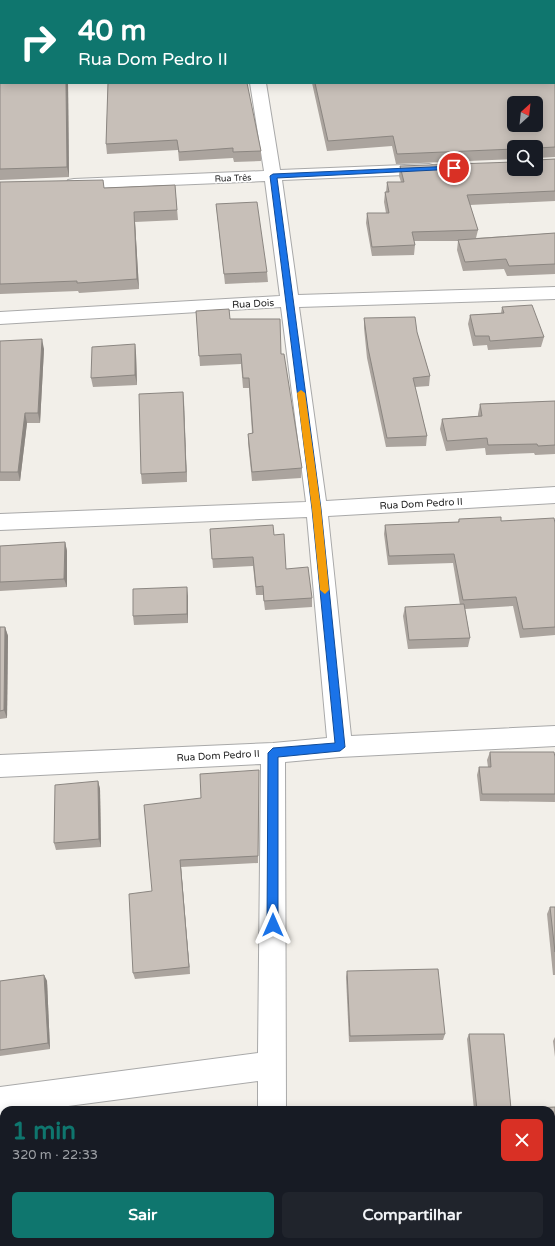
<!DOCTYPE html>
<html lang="pt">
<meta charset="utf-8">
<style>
:root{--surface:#171b24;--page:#20242c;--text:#f1f3f6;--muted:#9ea1a6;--accent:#0f766e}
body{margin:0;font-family:"Varela Round",sans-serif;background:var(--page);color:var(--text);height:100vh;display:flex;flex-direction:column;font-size:15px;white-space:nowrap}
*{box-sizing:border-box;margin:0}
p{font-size:13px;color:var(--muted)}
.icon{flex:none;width:22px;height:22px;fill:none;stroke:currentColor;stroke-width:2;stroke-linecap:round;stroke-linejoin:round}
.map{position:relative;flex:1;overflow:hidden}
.side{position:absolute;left:0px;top:1106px;width:555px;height:140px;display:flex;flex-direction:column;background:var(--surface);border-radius:12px 12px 0 0;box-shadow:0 2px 10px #0003}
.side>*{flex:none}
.hud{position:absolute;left:0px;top:0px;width:555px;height:84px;box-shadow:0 2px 10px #0003;background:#0f766e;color:#fff;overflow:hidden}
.needle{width:26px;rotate:27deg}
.buttons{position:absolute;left:507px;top:96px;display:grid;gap:8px}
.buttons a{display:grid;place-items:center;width:36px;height:36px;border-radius:6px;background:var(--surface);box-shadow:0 2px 10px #0003;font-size:20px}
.pin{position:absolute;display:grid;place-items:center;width:34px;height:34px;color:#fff;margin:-17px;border:2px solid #fff;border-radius:50%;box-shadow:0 1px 4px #0007}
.me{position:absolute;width:44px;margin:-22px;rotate:0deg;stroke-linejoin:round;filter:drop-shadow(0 0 3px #0008)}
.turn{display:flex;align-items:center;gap:14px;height:84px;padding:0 12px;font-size:18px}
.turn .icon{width:52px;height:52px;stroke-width:2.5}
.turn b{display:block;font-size:28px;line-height:34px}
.round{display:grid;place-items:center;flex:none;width:42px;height:42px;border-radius:6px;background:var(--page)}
.summary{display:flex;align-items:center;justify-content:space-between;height:68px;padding:0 12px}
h1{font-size:24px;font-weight:800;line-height:30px;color:var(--accent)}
.action{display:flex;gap:8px;margin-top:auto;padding:8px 12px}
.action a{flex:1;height:46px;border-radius:6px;background:var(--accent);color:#fff;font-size:16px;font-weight:800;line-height:46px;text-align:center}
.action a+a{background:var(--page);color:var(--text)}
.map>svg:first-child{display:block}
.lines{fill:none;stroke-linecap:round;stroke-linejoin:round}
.street-casing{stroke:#a9a9a9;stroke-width:2}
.street{fill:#fff;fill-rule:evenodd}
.wall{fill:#aba49e}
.shaded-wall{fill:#8b8681}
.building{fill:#c7bfb8;stroke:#8b8681;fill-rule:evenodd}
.route{fill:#1a73e8;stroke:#114b97}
.slow{fill:#f59e0b}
.labels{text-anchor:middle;stroke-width:3.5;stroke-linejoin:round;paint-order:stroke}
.far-street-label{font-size:9px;fill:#222;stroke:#fff}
.street-label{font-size:10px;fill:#222;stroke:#fff}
</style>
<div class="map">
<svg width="555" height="1246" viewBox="0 0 555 1246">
<rect width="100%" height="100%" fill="#f2efe9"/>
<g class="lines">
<!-- street casing -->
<g class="street-casing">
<g id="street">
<rect x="239" y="0" width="14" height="1"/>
<polygon points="250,83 266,83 280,170 429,164 435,166 437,169 435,172 429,174 282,180 298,295 555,287 555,299 299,307 326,501 555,487 555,503 328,516 351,736 555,726 555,746 340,757 285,762 286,1110 258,1110 258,1081 38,1110 4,1110 4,1114 0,1115 0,1087 258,1053 261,764 0,777 0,755 273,743 327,738 307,517 0,530 0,514 306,502 281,307 0,324 0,312 280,296 265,181 74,189 68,188 66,184 68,180 74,179 264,171"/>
<rect x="258" y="1242" width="30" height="4"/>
</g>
</g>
<!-- street -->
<use href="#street" class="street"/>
</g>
<!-- wall -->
<g class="wall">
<polygon points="1,1 68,83 69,177 0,180 0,69 1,69 0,68"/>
<polygon points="555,55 555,157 537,158 537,160 555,159 555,201 470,205 478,230 476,238 555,233 555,274 507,276 504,269 463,271 457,250 458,241 414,241 415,245 414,255 372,256 366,223 367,213 386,213 384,202 385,192 386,192 387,182 401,182 399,176 400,166 536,169 514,147 514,159 396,164 392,146 327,151 312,83 554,83"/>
<polygon points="108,83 261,151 261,161 234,162 233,158 179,161 178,150 107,154 106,144"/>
<polygon points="0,182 105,188 175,185 178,220 135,222 139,289 79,293 78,291 0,294"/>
<polygon points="216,204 267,272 268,282 225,284 217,214"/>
<polygon points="502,307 544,337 541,347 488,350 487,345 473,346 468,324 470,315 501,313"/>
<polygon points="196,311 230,319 281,354 302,468 301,478 252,481 248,443 248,434 252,433 249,388 243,388 241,364 200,366"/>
<polygon points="364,318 417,332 430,376 429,386 415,387 427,436 426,446 386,447 367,358 364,328"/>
<polygon points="0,341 44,349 40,423 27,423 20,481 0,481"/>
<polygon points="135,344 136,354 137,385 93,387 91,378"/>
<polygon points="183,392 187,482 142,484 141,474"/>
<polygon points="555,401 555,454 535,455 534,453 486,455 485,448 446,451 440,429 442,419 478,416 478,414 480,404"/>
<polygon points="459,519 555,523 555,635 520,638 513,606 465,609 470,638 468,647 408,649 403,616 405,607 460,605 453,563 388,565 384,534 385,525 458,522"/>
<polygon points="210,529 274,535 286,569 312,598 312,607 265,610 263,595 256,595 253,566 213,568"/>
<polygon points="65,542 67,551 67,587 0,591 0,546"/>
<polygon points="188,596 188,623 134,625 133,616"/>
<polygon points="0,627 5,627 8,636 7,718 0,719"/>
<polygon points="490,752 555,757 555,802 480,801 477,775 479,767 488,767 487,760"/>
<polygon points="259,770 258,863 181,867 190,974 135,979 133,973 152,891 201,798"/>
<polygon points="98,781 100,789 101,847 56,850 54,843"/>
<polygon points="550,907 555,907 555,975 553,975 547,914"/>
<polygon points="347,971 445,1034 443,1040 349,1042 346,977"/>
<polygon points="44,975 47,981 50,1049 0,1056 0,981"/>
<polygon points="469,1034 504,1034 511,1109 555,1107 555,1246 526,1246 526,1242 551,1242 551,1110 474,1110 467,1039"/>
<polygon points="555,1037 555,1057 553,1041"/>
<polygon points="151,1242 257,1242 257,1243 153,1246"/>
</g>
<!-- shaded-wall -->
<g class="shaded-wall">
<polygon points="66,83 68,83 69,177 67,167"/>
<polygon points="134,212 135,222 139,289 137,279"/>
<polygon points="42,339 44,349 40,423 38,413"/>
<polygon points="135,344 136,354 137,385 135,375"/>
<polygon points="183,392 184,401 187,482 186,472"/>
<polygon points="25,413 27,423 20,481 18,472"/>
<polygon points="65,542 67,551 67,587 64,579"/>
<polygon points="187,587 188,596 188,623 187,614"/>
<polygon points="5,627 8,636 7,718 4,710"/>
<polygon points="98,781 100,789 101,847 99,839"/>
<polygon points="180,860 181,867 190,974 189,967"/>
<polygon points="44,975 47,981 50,1049 48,1043"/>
</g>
<!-- building -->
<g class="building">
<polygon points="0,0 233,0 233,1 1,1 1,83 66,83 67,167 0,169 0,69 1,69 0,65"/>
<polygon points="294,0 485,0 486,1 295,1"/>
<path d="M554,55H555V147L537,148V160L555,159V191L467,195L478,230L412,232L415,245L372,247L367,213H389L385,192H389L387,182H404L400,166L514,162V169H536V147H514V149L397,154L393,136L328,141L315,83H554ZM514,103H536V125H514Z"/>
<polygon points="108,83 247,83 261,151 233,152 233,148 179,152 177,140 106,144"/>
<polygon points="103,180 104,188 175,185 177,210 134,212 137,279 77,283 77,281 0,284 0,182"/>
<polygon points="257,202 267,272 224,274 216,204"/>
<polygon points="555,233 555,264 509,266 506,259 465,262 458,240"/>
<polygon points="532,305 544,337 490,341 489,336 475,336 470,315 504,313 502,307"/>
<polygon points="229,309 230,319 280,319 281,354 284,354 302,468 252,472 248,434 253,433 249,378 243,378 241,354 199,356 196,311"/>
<polygon points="415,317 417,332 430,376 413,378 427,436 387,438 368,348 364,318"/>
<polygon points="42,339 38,413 25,413 18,472 0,472 0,341"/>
<polygon points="135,344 135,375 91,378 92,347"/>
<polygon points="183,392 186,472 141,474 139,394"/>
<polygon points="555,401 555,445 538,446 537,444 488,445 487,438 447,441 442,419 482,416 480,404"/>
<polygon points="501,517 501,521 554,518 555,523 555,627 523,629 516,597 463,600 454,554 389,556 385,525 459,522 459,519"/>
<polygon points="273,525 274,535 284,534 286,569 308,567 312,598 264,601 263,586 256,587 253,557 212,559 210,529"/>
<polygon points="65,542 64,579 0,582 0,546"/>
<polygon points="187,587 187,614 133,616 133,589"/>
<polygon points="464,604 470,638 409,640 405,607"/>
<polygon points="0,627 5,627 4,710 0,711"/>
<polygon points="490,752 554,752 555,757 555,794 482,794 479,767 491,767"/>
<polygon points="259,770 258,856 180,860 189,967 133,973 129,894 152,891 144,805 201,798 200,774"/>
<polygon points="98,781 99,839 54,843 55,785"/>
<polygon points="550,907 555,907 555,952"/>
<polygon points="438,969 445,1034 350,1036 347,971"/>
<polygon points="44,975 48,1043 0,1050 0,981"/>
<polygon points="469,1034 504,1034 511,1109 555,1107 555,1246 530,1246 530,1242 551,1242 551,1110 477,1110"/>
<polygon points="179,1242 256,1242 256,1243 269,1244 269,1246 179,1246"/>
</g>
<!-- route -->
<polygon class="route" points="454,166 456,167 456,169 277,178 321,509 345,747 340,751 278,757 278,925 276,928 273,930 269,928 267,925 268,753 273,748 335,743 312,509 270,176 273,174"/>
<!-- slow -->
<polygon class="slow" points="301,390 305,393 321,509 329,590 325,594 320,590 312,509 297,393"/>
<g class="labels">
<!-- far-street labels -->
<g class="far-street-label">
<text transform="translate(233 178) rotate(-2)" y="3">Rua Três</text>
</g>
<!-- street labels -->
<g class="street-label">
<text transform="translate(253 303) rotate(-3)" y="4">Rua Dois</text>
<text transform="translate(421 503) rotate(-3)" y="4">Rua Dom Pedro II</text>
<text transform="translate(218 755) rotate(-3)" y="4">Rua Dom Pedro II</text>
</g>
</g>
</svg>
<div class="buttons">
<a><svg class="needle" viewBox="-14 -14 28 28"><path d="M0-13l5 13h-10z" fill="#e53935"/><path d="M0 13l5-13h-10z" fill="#9ea1a6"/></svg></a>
<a><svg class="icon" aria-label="search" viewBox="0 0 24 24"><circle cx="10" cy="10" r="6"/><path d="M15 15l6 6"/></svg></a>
</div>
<div class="pin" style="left:454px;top:168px;background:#d93025"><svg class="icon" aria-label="arrive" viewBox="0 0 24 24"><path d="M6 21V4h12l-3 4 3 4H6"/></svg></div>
<svg class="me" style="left:273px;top:925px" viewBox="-20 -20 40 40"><path d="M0-17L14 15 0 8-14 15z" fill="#1a73e8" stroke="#fff" stroke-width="4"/></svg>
<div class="hud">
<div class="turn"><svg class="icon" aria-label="right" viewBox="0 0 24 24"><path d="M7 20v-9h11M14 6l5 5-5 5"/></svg><div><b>40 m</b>Rua Dom Pedro II</div></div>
</div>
<section class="side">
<div class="summary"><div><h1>1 min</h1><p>320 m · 22:33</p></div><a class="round" style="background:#d93025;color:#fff"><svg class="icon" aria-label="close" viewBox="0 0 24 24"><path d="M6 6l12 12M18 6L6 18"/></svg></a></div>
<div class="action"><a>Sair</a><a>Compartilhar</a></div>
</section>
</div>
